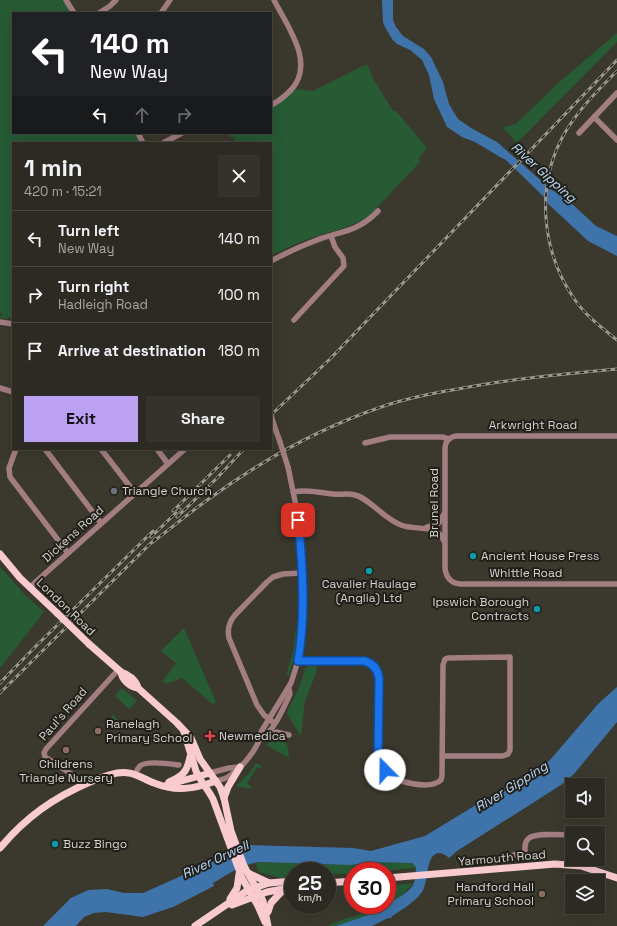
<!DOCTYPE html>
<meta charset="utf-8">
<style>
:root{--surface:#2c2a22;--page:#34322a;--text:#f1f3f6;--muted:#a6a7a5;--line:#484640;--accent:#bca0f2}
body{margin:0;font-family:"Space Grotesk",sans-serif;background:var(--page);color:var(--text);height:100vh;display:flex;flex-direction:column;font-size:15px;white-space:nowrap}
*{box-sizing:border-box;margin:0}
p{font-size:13px;color:var(--muted)}
.icon{flex:none;width:22px;height:22px;fill:none;stroke:currentColor;stroke-width:2;stroke-linecap:round;stroke-linejoin:round}
.map{position:relative;flex:1;overflow:hidden}
.side{position:absolute;left:12px;top:142px;width:260px;height:308px;display:flex;flex-direction:column;background:var(--surface);border-radius:0px;box-shadow:0 4px 16px #0002,0 0 0 1px var(--line)}
.side>*{flex:none}
.banner{position:absolute;left:12px;top:12px;width:260px;height:122px;border-radius:0px;box-shadow:0 4px 16px #0002,0 0 0 1px var(--line);background:#202124;color:#fff;overflow:hidden}
.buttons{position:absolute;left:565px;top:778px;display:grid;gap:8px}
.buttons a{display:grid;place-items:center;width:40px;height:40px;border-radius:0px;background:var(--surface);box-shadow:0 4px 16px #0002,0 0 0 1px var(--line);font-size:20px}
.speed{position:absolute;left:284px;top:862px;display:flex;gap:8px;font-size:20px;font-weight:700;text-align:center}
.speed>*{display:grid;place-content:center;width:52px;height:52px;border-radius:50%;background:var(--surface);box-shadow:0 4px 16px #0002,0 0 0 1px var(--line);line-height:1}
.speed small{font-size:10px;font-weight:400}
.speed .limit{border:6px solid #d22;background:#fff;color:#111}
.pin{position:absolute;display:grid;place-items:center;width:34px;height:34px;color:#fff;margin:-17px;border-radius:8px;box-shadow:0 2px 6px #0006}
.me{position:absolute;width:44px;margin:-22px;rotate:338deg;stroke-linejoin:round;filter:drop-shadow(0 0 3px #0008)}
.turn{display:flex;align-items:center;gap:14px;height:84px;padding:0 12px;font-size:18px}
.turn .icon{width:52px;height:52px;stroke-width:2.5}
.turn b{display:block;font-size:28px;line-height:34px}
.lanes{display:flex;align-items:center;height:38px;padding:0 12px;background:#0003;justify-content:center;gap:20px;direction:ltr}
.lanes .off{opacity:.35}
.round{display:grid;place-items:center;flex:none;width:42px;height:42px;border-radius:0px;background:var(--page)}
.head{display:flex;align-items:center;justify-content:space-between;height:68px;padding:0 12px}
h1{font-size:24px;font-weight:600;line-height:30px}
.action{display:flex;gap:8px;margin-top:auto;padding:8px 12px}
.action a{flex:1;height:46px;border-radius:0px;background:var(--accent);color:#111;font-size:16px;font-weight:600;line-height:46px;text-align:center}
.action a+a{background:var(--page);color:var(--text)}
ul{padding:0;list-style:none}
li{display:flex;align-items:center;gap:12px;height:56px;padding:0 12px;border-top:1px solid var(--line)}
li div{flex:1}
li b{display:block;font-size:15px}
li em{font-style:normal}
.map>svg:first-child{display:block}
.green{fill:#265b34}
.water{fill:#3e74aa}
.lines{fill:none;stroke-linecap:round;stroke-linejoin:round}
.minor{stroke:#a27d82;stroke-width:5.5}
.major{stroke:#f9cbd1;stroke-width:7}
.rail-casing{stroke:#9a9890;stroke-width:3}
.rail{stroke:#211f1a;stroke-width:1.5;stroke-dasharray:4.5;stroke-linecap:butt}
.minor-bridge{stroke:#a27d82;stroke-width:5.5}
.major-bridge{stroke:#f9cbd1;stroke-width:7}
.route-casing{stroke:#114b97;stroke-width:10}
.route{stroke:#1a73e8;stroke-width:7}
.worship-dot{fill:#6b7280;stroke:#211f1a;stroke-width:1.5}
.culture-dot{fill:#0f9aa8;stroke:#211f1a;stroke-width:1.5}
.education-dot{fill:#8d6e63;stroke:#211f1a;stroke-width:1.5}
.health-dot{fill:#e0444e;stroke:#211f1a;stroke-width:1.5}
.labels{text-anchor:middle;stroke-width:4;stroke-linejoin:round;paint-order:stroke}
.street-label{font-size:12px;fill:#d4d2cc;stroke:#211f1a}
.poi-label{font-size:12px;fill:#d4d2cc;stroke:#211f1a;text-anchor:start}
.water-label{font-size:13px;font-style:italic;fill:#bedbfa;stroke:#211f1a}
</style>
<div class="map">
<svg width="617" height="926" viewBox="0 0 617 926">
<rect width="100%" height="100%" fill="#3b382d"/>
<!-- green -->
<g class="green">
<polygon points="0,0 66,0 74,13 13,13 13,133 138,133 143,143 13,143 13,315 11,317 8,317 7,319 0,318 1,315 3,315 0,312"/>
<polygon points="617,33 617,42 517,143 502,127 509,126 516,124 558,83"/>
<path d="M367,64L373,78L393,111H396L427,148L418,159L420,162L369,216C351,228 331,231 311,238C298,242 286,249 274,254L271,249V143H236L233,137H230L228,133H271V104L295,89L313,91Z"/>
<polygon points="0,567 24,594 44,612 0,668"/>
<polygon points="184,628 216,702 212,704 182,678 166,684 163,681 176,663 161,651"/>
<polygon points="296,630 298,630 295,654 289,676 286,675 292,656"/>
<polygon points="317,665 316,673 305,701 301,736 287,714 287,712 299,688 305,669 309,666"/>
<polygon points="122,688 137,701 129,709 115,696"/>
<polygon points="113,715 123,724 118,730 108,721"/>
<path d="M275,737C287,736 289,748 289,758L266,745Z"/>
<polygon points="256,763 262,766 260,769 257,767 247,784 251,786 251,789 236,786 250,772"/>
<polygon points="255,862 351,865 371,862 409,863 415,865 416,867 415,868 382,871 353,871 353,873 350,874 327,874 327,871 293,871 293,877 281,878 259,872"/>
<polygon points="414,883 401,896 387,904 388,886"/>
<path d="M378,905H385C371,914 347,926 330,926L329,925L347,918L363,914Z"/>
</g>
<!-- water -->
<g class="water">
<polygon points="382,0 393,0 393,20 396,27 403,36 424,49 431,57 443,82 449,104 458,119 471,128 497,142 553,191 559,192 596,226 617,236 617,256 588,241 544,200 544,197 506,160 500,157 475,142 462,137 447,127 434,99 429,75 422,60 410,50 397,44 392,39 385,27 383,22"/>
<path d="M617,687V722L574,774L561,785L457,851L449,858C446,855 443,853 438,853C425,856 429,882 422,892C415,902 401,910 391,917L392,918H388L372,926H336L374,913C383,904 410,895 414,883C416,878 415,872 416,867L412,863L371,862L351,865L259,862C242,864 227,875 213,883L214,886L173,907L143,917L106,912L94,913L84,917L76,926H43L71,898L88,890L107,889L124,893H143L199,868L242,847L248,845L353,848L371,851L425,836L550,760L598,704Z"/>
</g>
<g class="lines">
<!-- minor -->
<g class="minor">
<polyline points="66,0 74,13"/>
<polyline points="99,13 110,6 116,0"/>
<polyline points="161,13 170,0"/>
<path d="M271,105C278,102 285,96 291,90C316,63 287,26 274,0"/>
<polyline points="594,117 617,140"/>
<polyline points="138,133 143,143"/>
<polyline points="579,133 617,93"/>
<polyline points="163,143 182,133"/>
<path d="M271,261C286,253 301,246 317,240C341,231 358,232 378,211"/>
<polyline points="294,320 344,266 343,258 335,247 331,236"/>
<polyline points="0,322 13,324"/>
<polyline points="0,388 13,392"/>
<polyline points="275,428 280,442"/>
<path d="M617,436H456C449,437 445,442 445,449V568C446,577 450,583 460,584H617"/>
<polyline points="365,443 390,437 442,437 449,439"/>
<polyline points="16,449 9,468 10,477 68,553"/>
<polyline points="45,449 101,523"/>
<polyline points="101,449 135,493"/>
<polyline points="157,449 168,464"/>
<path d="M294,492C308,489 320,493 333,494C340,495 348,493 355,495C369,498 384,519 401,525C415,531 437,523 444,541"/>
<polyline points="427,527 439,523 444,514"/>
<polyline points="30,587 185,449"/>
<path d="M298,661H364C373,663 378,669 379,679L378,761"/>
<path d="M274,723L264,715L257,705L229,638C227,629 229,622 235,615L267,582L273,577L283,574L302,573"/>
<polyline points="267,735 276,732 289,735"/>
<path d="M261,738C273,733 284,707 290,694L289,689"/>
<circle cx="377" cy="770" r="9"/>
<polyline points="210,773 229,768 240,767"/>
<path d="M384,774C397,781 429,791 441,780L442,776L443,665L445,659L448,658L510,657V750L508,754L503,756H442"/>
<path d="M135,775C136,772 138,768 140,766C146,760 171,764 179,765"/>
<path d="M216,781C220,780 225,779 228,777C241,769 260,747 261,732L291,683L298,661L301,636L303,589L301,544L296,506L288,467"/>
<polyline points="83,785 76,777 45,757 44,753 46,749 118,670"/>
<path d="M492,861L525,852C525,847 524,843 528,839C534,832 562,835 572,835"/>
<polyline points="573,865 574,859"/>
</g>
<!-- major -->
<g class="major">
<polyline points="0,554 20,578 57,613"/>
<path d="M89,644L121,672C128,674 136,680 138,688L177,723L191,738L200,759L220,787L224,798L231,831L244,866L263,901L268,926"/>
<path d="M121,672C122,680 130,687 138,688"/>
<path d="M184,732L196,771C200,781 208,789 213,799L242,878L258,906L265,922"/>
<path d="M169,782C183,776 187,772 190,757"/>
<polyline points="167,785 210,773"/>
<polyline points="224,798 228,787 240,767"/>
<path d="M0,848C26,817 53,798 90,782C102,777 116,771 129,773C137,774 146,780 154,783C176,792 194,789 216,781"/>
<polyline points="248,873 269,883 293,881"/>
<polyline points="387,878 555,864 581,866 617,878"/>
<polyline points="327,883 353,881"/>
<polyline points="230,899 237,888 239,874"/>
<polyline points="232,905 267,892 293,887"/>
<polyline points="268,912 271,903 284,889"/>
<polyline points="195,926 248,890 269,883"/>
</g>
<!-- rail casing -->
<g class="rail-casing">
<g id="rail">
<path d="M617,71C597,91 577,111 563,136C535,188 542,253 575,300C586,316 602,328 617,340"/>
<polyline points="271,415 330,359 617,60"/>
<polyline points="173,511 230,455"/>
<polyline points="177,517 217,478 244,449"/>
<polyline points="151,537 180,509"/>
<path d="M153,542C171,528 188,514 206,501C259,462 322,427 384,406C408,398 433,393 458,389C510,379 564,374 617,369"/>
<polyline points="0,683 36,646 153,531"/>
<polyline points="0,693 156,538"/>
</g>
</g>
<!-- rail -->
<use href="#rail" class="rail"/>
<!-- minor-bridge -->
<g class="minor-bridge">
<polyline points="271,415 275,428"/>
<polyline points="280,442 288,467"/>
</g>
<!-- major-bridge -->
<polyline class="major-bridge" points="57,613 89,644"/>
</g>
<g class="lines">
<!-- route casing -->
<g class="route-casing">
<path id="route" d="M298,520C303,566 306,615 298,661H364C373,663 378,669 379,679L378,761L384,765L385,770"/>
</g>
<!-- route -->
<use href="#route" class="route"/>
</g>
<!-- markers -->
<circle class="worship-dot" cx="114" cy="491" r="4"/>
<g class="culture-dot">
<circle cx="473" cy="556" r="4"/>
<circle cx="369" cy="571" r="4"/>
<circle cx="537" cy="609" r="4"/>
<circle cx="55" cy="844" r="4"/>
</g>
<g class="education-dot">
<circle cx="98" cy="731" r="4"/>
<circle cx="66" cy="750" r="4"/>
<circle cx="542" cy="894" r="4"/>
</g>
<path class="health-dot" d="M208 730h4v4h4v4h-4v4h-4v-4h-4v-4h4z"/>
<g class="labels">
<!-- street labels -->
<g class="street-label">
<text x="533" y="429">Arkwright Road</text>
<text transform="translate(434 503) rotate(-90)" y="4">Brunel Road</text>
<text transform="translate(73 534) rotate(-42)" y="4">Dickens Road</text>
<text x="526" y="577">Whittle Road</text>
<text transform="translate(66 607) rotate(44)" y="4">London Road</text>
<text transform="translate(63 714) rotate(-49)" y="4">Paul's Road</text>
<text transform="translate(502 858) rotate(-5)" y="4">Yarmouth Road</text>
</g>
<!-- poi labels -->
<g class="poi-label">
<text x="122" y="495">Triangle Church</text>
<text x="481" y="560">Ancient House Press</text>
<text x="369" y="588" text-anchor="middle">Cavalier Haulage<tspan x="369" dy="14">(Anglia) Ltd</tspan></text>
<text x="529" y="606" text-anchor="end">Ipswich Borough<tspan x="529" dy="14">Contracts</tspan></text>
<text x="106" y="728">Ranelagh<tspan x="106" dy="14">Primary School</tspan></text>
<text x="219" y="740">Newmedica</text>
<text x="66" y="768" text-anchor="middle">Childrens<tspan x="66" dy="14">Triangle Nursery</tspan></text>
<text x="63" y="848">Buzz Bingo</text>
<text x="534" y="891" text-anchor="end">Handford Hall<tspan x="534" dy="14">Primary School</tspan></text>
</g>
<!-- water labels -->
<g class="water-label">
<text transform="translate(544 172) rotate(42)" y="5">River Gipping</text>
<text transform="translate(511 786) rotate(-32)" y="5">River Gipping</text>
<text transform="translate(215 859) rotate(-25)" y="5">River Orwell</text>
</g>
</g>
</svg>
<div class="buttons">
<a><svg class="icon" aria-label="sound" viewBox="0 0 24 24"><path d="M4 9h4l5-4v14l-5-4H4zM17 9q2 3 0 6"/></svg></a>
<a><svg class="icon" aria-label="search" viewBox="0 0 24 24"><circle cx="10" cy="10" r="6"/><path d="M15 15l6 6"/></svg></a>
<a><svg class="icon" aria-label="layers" viewBox="0 0 24 24"><path d="M12 4l9 5-9 5-9-5zM3 14l9 5 9-5"/></svg></a>
</div>
<div class="speed"><div>25<small>km/h</small></div><div class="limit">30</div></div>
<div class="pin" style="left:298px;top:520px;background:#d93025"><svg class="icon" aria-label="arrive" viewBox="0 0 24 24"><path d="M6 21V4h12l-3 4 3 4H6"/></svg></div>
<svg class="me" style="left:385px;top:770px" viewBox="-20 -20 40 40"><circle r="19" fill="#fff"/><path d="M0-13L10 11 0 6-10 11z" fill="#1a73e8"/></svg>
<div class="banner">
<div class="turn"><svg class="icon" aria-label="left" viewBox="0 0 24 24"><path d="M17 20v-9H6M10 6l-5 5 5 5"/></svg><div><b>140 m</b>New Way</div></div>
<div class="lanes"><svg class="icon" aria-label="left" viewBox="0 0 24 24"><path d="M17 20v-9H6M10 6l-5 5 5 5"/></svg><svg class="icon off" aria-label="ahead" viewBox="0 0 24 24"><path d="M12 20V5M6 11l6-6 6 6"/></svg><svg class="icon off" aria-label="right" viewBox="0 0 24 24"><path d="M7 20v-9h11M14 6l5 5-5 5"/></svg></div>
</div>
<section class="side">
<div class="head"><div><h1>1 min</h1><p>420 m · 15:21</p></div><a class="round"><svg class="icon" aria-label="close" viewBox="0 0 24 24"><path d="M6 6l12 12M18 6L6 18"/></svg></a></div>
<ul>
<li><svg class="icon" aria-label="left" viewBox="0 0 24 24"><path d="M17 20v-9H6M10 6l-5 5 5 5"/></svg><div><b>Turn left</b><p>New Way</p></div><em>140 m</em></li>
<li><svg class="icon" aria-label="right" viewBox="0 0 24 24"><path d="M7 20v-9h11M14 6l5 5-5 5"/></svg><div><b>Turn right</b><p>Hadleigh Road</p></div><em>100 m</em></li>
<li><svg class="icon" aria-label="arrive" viewBox="0 0 24 24"><path d="M6 21V4h12l-3 4 3 4H6"/></svg><div><b>Arrive at destination</b></div><em>180 m</em></li>
</ul>
<div class="action"><a>Exit</a><a>Share</a></div>
</section>
</div>
